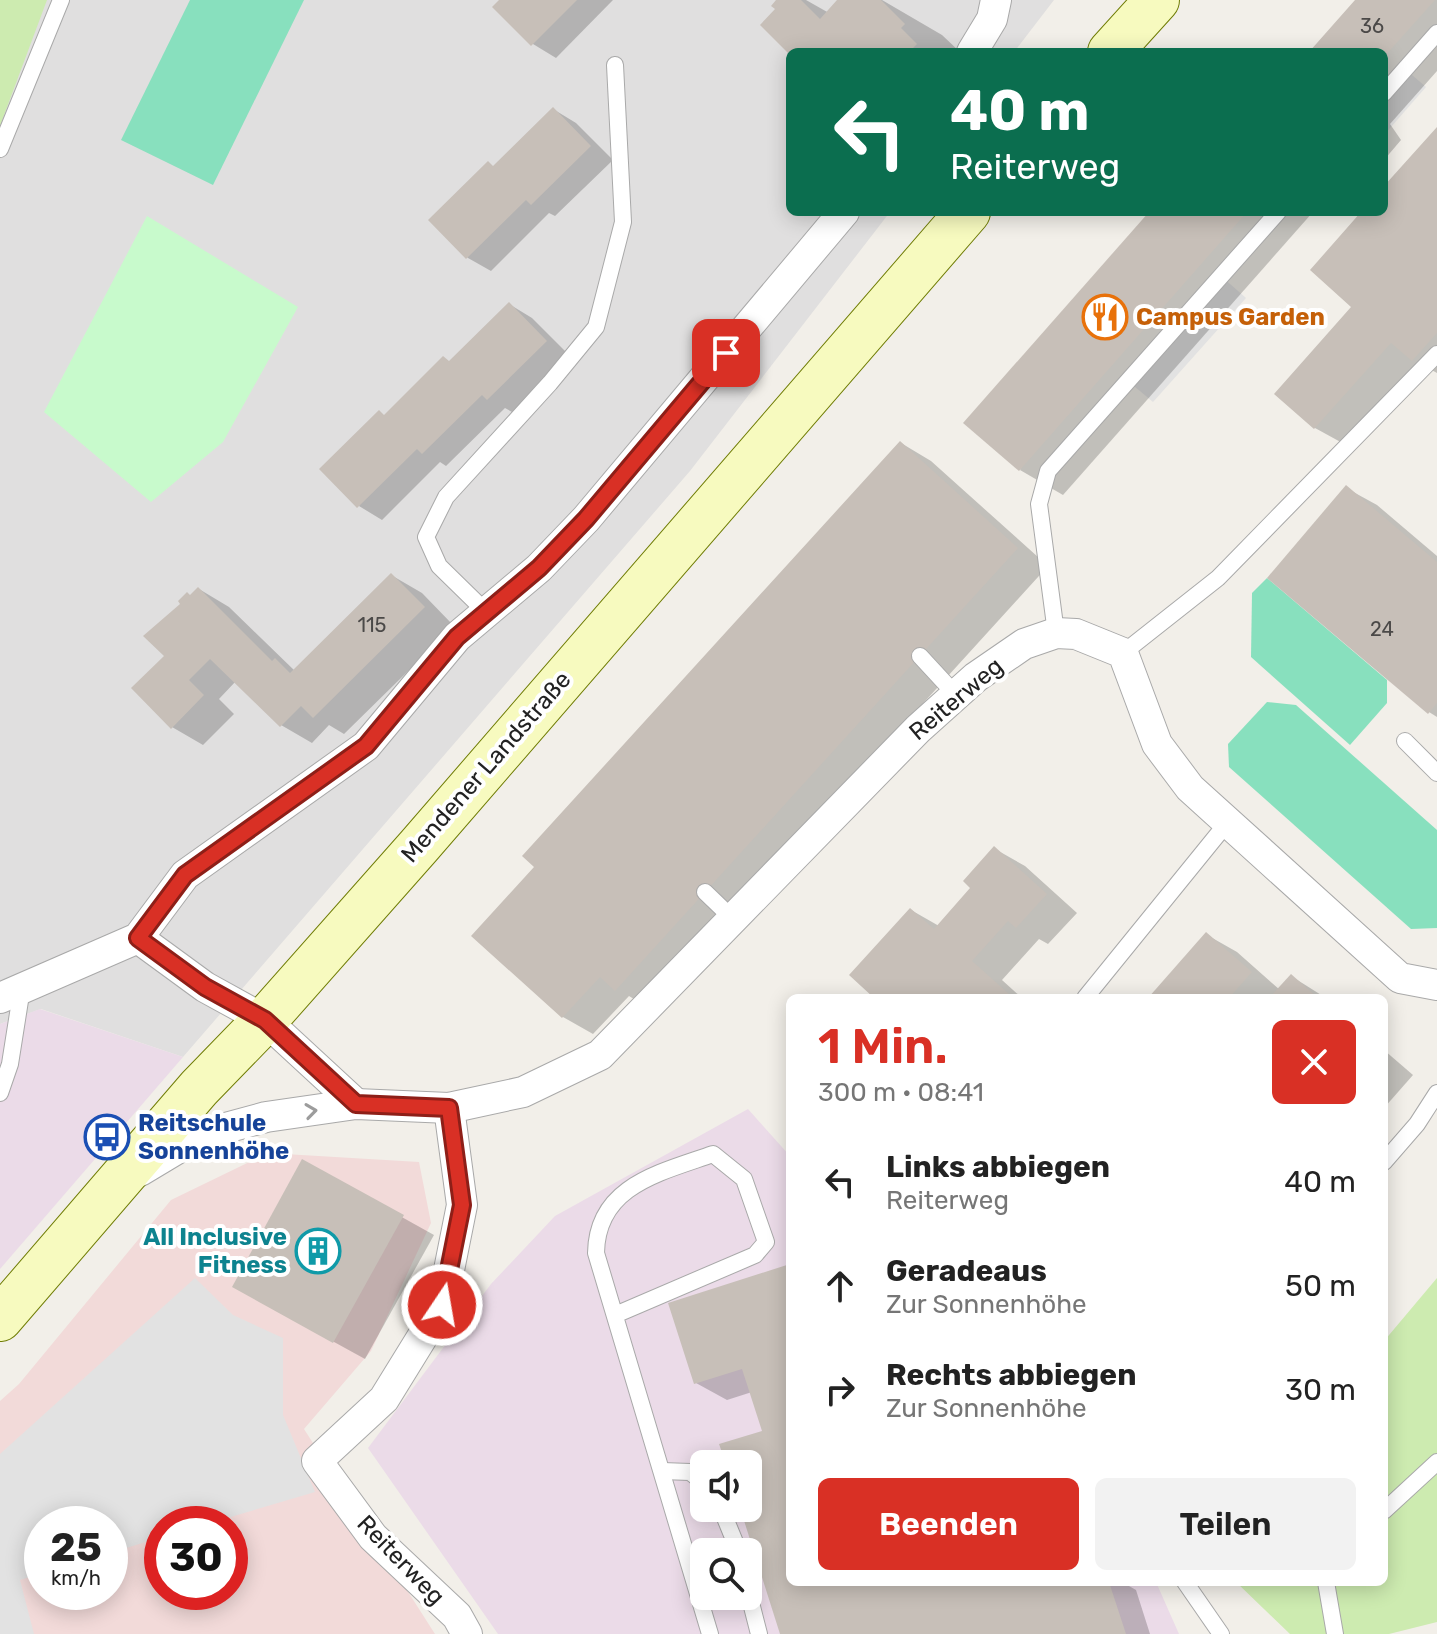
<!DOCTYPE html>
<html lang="de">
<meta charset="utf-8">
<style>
:root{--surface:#fff;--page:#f2f2f2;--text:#222;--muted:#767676;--accent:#d93025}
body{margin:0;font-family:Rubik,sans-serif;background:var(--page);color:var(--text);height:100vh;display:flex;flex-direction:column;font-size:30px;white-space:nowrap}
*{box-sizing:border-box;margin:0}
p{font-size:26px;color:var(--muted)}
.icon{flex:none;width:44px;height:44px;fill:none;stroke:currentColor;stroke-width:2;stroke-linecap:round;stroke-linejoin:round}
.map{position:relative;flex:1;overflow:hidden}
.details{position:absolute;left:786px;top:994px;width:602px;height:592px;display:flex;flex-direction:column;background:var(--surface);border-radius:12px;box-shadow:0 4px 20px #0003}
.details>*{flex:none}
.banner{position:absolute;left:786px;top:48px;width:602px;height:168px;border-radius:12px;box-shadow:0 4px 20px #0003;background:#0b6e4f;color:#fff;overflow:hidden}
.buttons{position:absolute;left:690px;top:1450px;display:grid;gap:16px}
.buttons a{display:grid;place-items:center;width:72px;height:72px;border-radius:12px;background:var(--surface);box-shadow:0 4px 20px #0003;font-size:40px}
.speed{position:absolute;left:24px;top:1506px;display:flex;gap:16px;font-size:40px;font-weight:700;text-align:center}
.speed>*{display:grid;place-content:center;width:104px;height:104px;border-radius:50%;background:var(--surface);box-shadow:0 4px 20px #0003;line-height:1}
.speed small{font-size:20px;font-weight:400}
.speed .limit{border:12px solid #d22;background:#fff;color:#111}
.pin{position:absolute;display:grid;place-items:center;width:68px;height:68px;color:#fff;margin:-34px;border-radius:16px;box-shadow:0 4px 12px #0006}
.me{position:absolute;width:88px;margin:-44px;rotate:12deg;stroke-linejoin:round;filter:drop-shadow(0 0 6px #0008)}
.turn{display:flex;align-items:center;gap:28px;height:168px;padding:0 32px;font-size:36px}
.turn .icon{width:104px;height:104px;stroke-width:2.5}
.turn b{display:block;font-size:56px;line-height:68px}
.round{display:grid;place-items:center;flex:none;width:84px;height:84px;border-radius:12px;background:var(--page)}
.summary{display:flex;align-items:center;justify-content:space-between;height:136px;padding:0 32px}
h1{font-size:48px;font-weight:600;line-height:60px;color:var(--accent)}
.action{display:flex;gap:16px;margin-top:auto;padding:16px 32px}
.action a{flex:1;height:92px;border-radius:12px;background:var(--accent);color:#fff;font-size:32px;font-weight:600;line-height:92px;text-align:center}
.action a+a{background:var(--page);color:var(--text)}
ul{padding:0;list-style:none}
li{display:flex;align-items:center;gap:24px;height:104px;padding:0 32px}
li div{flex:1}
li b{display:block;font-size:30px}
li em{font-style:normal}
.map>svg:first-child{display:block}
.residential{fill:#e0dfdf}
.commercial{fill:#f2dad9;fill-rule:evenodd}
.industrial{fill:#ebdbe8;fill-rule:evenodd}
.grass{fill:#cdebb0}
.park{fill:#c8facc}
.pitch{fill:#88e0be}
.parking{fill:#e2e2e2}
.shadow{fill:#0003}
.building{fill:#c7bfb8}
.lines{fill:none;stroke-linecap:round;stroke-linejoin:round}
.lane-casing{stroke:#a9a9a9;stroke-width:18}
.street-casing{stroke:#a9a9a9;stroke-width:32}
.secondary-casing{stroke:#707d05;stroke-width:46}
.lane{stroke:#fff;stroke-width:16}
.street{stroke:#fff;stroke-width:30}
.secondary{stroke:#f7fabf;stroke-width:44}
.oneway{stroke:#9c9c9c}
.route-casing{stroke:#8d1f18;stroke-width:20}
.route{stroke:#d93025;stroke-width:14}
.labels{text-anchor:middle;stroke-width:8;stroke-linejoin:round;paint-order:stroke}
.number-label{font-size:20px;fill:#4b4948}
.food-label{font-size:24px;font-weight:bold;fill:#c56008;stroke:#fff;text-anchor:start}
.street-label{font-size:24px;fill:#222;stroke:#fff}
.transit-label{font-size:24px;font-weight:bold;fill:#164399;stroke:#fff;text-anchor:start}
.culture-label{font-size:24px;font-weight:bold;fill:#0d838f;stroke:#fff;text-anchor:end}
</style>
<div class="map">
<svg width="1437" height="1634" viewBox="0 0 1437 1634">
<rect width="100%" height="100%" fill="#f2efe9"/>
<!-- residential -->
<polygon class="residential" points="0,0 1054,0 1014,52 790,52 790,212 890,212 690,471 183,1057 41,1009 0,1024"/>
<!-- commercial -->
<path class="commercial" d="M268,1153L419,1162L431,1223L371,1351L304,1429L435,1634H0V1401L19,1384L171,1200ZM42,1524H110V1592H42ZM162,1524H230V1592H162Z"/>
<!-- industrial -->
<g class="industrial">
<polygon points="40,1009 183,1057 0,1269 0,1024"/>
<path d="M748,1109L790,1156V1582H1156L1179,1634H498L368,1448L491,1284L555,1216ZM704,1464H748V1508H704ZM704,1552H748V1596H704Z"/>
</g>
<!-- grass -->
<g class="grass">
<polygon points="0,0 47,0 0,126"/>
<polygon points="1437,1278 1437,1622 1389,1634 1290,1634 1236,1582 1384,1582 1384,1341"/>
</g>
<!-- park -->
<polygon class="park" points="147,216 298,307 223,442 151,502 44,412"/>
<!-- pitch -->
<g class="pitch">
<polygon points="190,0 304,0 213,185 121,140"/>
<polygon points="1267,578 1387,680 1387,703 1350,745 1251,657 1252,593"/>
<polygon points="1267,702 1296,705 1437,830 1437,928 1411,929 1229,767 1228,744"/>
</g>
<!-- parking -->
<g class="parking">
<polygon points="1405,69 1426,87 1384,135 1384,93"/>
<polygon points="1221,276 1246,298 1153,402 1128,381"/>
<polygon points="195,1278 233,1315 283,1338 283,1415 315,1492 207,1524 162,1524 162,1537 110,1553 110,1524 42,1524 42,1573 20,1580 34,1634 0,1634 0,1454"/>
</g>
<!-- shadow -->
<g class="shadow">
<polygon points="502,0 613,0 556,58 533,44"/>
<polygon points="779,0 806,0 829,13 841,0 882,0 942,35 960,52 790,52 777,9"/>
<polygon points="1358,0 1437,0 1437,71 1390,124 1401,140 1384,160 1384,52 1312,52"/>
<polygon points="553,109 576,123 613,160 555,216 549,213 491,271 468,258 431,220 494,167"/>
<polygon points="1437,130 1437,373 1419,363 1346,445 1315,428 1277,394 1354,307 1364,212 1384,212 1384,189"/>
<polygon points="1151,212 1313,212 1063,495 1020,470"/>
<polygon points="509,304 532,318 569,355 512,412 505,408 446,466 440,462 382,520 359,506 385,416 450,362"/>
<polygon points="901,443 931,461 1048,566 647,1007 629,996 593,1034 563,1017 537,867"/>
<polygon points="1346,488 1377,505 1437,556 1437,717 1429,712"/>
<polygon points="391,575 422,593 454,626 344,734 329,725 312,743 281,725 236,681 219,699 234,714 203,745 172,727 166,656 191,597 199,589 229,607 295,671"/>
<polygon points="995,849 1025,866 1077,913 1048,944 1039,939 1002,980 1022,998 877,998 911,910 939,926 973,888"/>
<polygon points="1207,935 1237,952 1280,990 1291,976 1326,998 1151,998"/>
<polygon points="1384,1050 1413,1075 1384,1108"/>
<polygon points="303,1162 434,1235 365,1359 265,1304"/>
<polygon points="790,1266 790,1582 1122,1582 1136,1590 1150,1634 782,1634 742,1508 748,1508 748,1464 728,1464 764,1432 752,1392 727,1400 696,1383"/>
</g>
<!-- building -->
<g class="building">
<polygon points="499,0 577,0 531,46 492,7"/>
<polygon points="776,0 801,0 820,19 837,0 881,0 905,24 901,28 917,44 909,52 790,52 790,55 760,25 775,9 771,6"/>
<polygon points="1355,0 1435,0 1384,57 1384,52 1309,52"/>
<polygon points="553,107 591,146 531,205 526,200 466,259 428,220 488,161 493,166"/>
<polygon points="1437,127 1437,333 1412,361 1391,343 1314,429 1274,394 1351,307 1310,270 1361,212 1384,212 1384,186"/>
<polygon points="1149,212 1247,212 1019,471 963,423"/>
<polygon points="509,302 547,341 487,400 482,395 422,454 417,449 357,508 319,469 379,410 384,415 443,356 449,361"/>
<polygon points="900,441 1018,548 615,991 600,977 562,1018 471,936 534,867 522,856"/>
<polygon points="1346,485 1437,562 1437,703 1428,714 1267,578"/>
<polygon points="391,573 425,607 313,718 301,706 280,727 210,659 189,680 204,695 171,729 131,688 164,656 143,636 180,604 178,601 187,592 190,595 198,587 272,661 275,658 290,673"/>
<polygon points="994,846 1047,894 1016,928 1008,921 972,961 1009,994 1006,998 874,998 849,975 910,908 934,929 970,888 963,881"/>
<polygon points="1206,932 1252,972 1229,998 1148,998"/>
<polygon points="1291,974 1318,998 1269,998"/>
<polygon points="302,1159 404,1215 333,1343 232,1287"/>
<polygon points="790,1264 790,1582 1109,1582 1126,1634 780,1634 740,1508 748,1508 748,1464 726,1464 719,1444 762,1431 742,1369 694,1384 668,1303"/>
</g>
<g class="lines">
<!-- lane casing -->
<g class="lane-casing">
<g id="lane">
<polyline points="1384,93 1437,33"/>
<polyline points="0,149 61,0"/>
<polyline points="485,611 439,566 426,537 446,497 550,383 596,327 623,222 615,65"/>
<polyline points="1056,633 1039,504 1048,471 1278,212"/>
<polyline points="1123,653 1218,578 1437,354"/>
<polyline points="920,656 956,695"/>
<polyline points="1405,741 1437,773"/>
<polyline points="705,892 733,919"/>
<polyline points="1085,998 1227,823"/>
<polyline points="0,1093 10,1064 22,988"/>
<polyline points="1384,1162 1417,1124 1437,1093"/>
<path d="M615,1315L755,1255L766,1242L744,1179L713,1154C659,1173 597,1186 596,1253L710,1634"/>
<polyline points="662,1471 690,1472 704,1483"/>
<polyline points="721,1508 739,1552"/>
<polyline points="1384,1511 1437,1462"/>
<polyline points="1185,1582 1221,1634"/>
<polyline points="1326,1582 1335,1634"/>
<polyline points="748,1591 759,1634"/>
</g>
</g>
<!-- street casing -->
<g class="street-casing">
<g id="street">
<polyline points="972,52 992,19 996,0"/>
<polyline points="138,938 205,987 265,1020 356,1104"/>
<polyline points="0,998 138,938 185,875 366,746 457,637 539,568 586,519 844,212"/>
<polyline points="449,1108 462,1205 442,1305 384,1399 317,1461 373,1537 457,1616 467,1634"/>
<polyline points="140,1171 200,1135 266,1117 356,1104 449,1108 523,1092 600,1055 918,729 976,677 1024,644 1056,633 1076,634 1123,653 1157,744 1190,788 1400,978 1437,985"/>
</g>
</g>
<!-- secondary casing -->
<g class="secondary-casing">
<g id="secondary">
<polyline points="1110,52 1157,0"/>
<polyline points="0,1319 199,1088 265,1020 419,846 968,212"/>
</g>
</g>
<!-- lane -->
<use href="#lane" class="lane"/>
<!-- street -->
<use href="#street" class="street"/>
<!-- secondary -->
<use href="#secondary" class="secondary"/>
</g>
<!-- one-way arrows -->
<defs><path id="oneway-chevron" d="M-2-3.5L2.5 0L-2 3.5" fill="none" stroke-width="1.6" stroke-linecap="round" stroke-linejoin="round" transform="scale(2)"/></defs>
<use class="oneway" href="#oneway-chevron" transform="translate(311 1111) rotate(-8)"/>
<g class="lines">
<!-- route casing -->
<g class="route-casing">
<polyline id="route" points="442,1305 462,1205 449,1108 356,1104 265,1020 205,987 138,938 185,875 366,746 457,637 539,568 586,519 726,353"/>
</g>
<!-- route -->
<use href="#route" class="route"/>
</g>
<!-- icons -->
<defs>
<g id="restaurant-ring" transform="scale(2.3)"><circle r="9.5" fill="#fff" stroke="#e8710a" stroke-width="1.5"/><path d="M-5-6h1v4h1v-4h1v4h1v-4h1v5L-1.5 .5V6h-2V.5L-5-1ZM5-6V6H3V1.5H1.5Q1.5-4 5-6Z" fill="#e8710a"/></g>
<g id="bus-ring" transform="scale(2.3)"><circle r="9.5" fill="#fff" stroke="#1a4fb4" stroke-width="1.5"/><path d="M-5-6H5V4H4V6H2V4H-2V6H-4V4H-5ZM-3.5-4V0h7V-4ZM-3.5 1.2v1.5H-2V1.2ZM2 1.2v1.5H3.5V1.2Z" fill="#1a4fb4"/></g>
<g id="building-ring" transform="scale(2.3)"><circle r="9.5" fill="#fff" stroke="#0f9aa8" stroke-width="1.5"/><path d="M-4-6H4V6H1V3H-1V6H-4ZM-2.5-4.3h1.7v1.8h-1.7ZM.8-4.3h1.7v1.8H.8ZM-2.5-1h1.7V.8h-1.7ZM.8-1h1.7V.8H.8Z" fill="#0f9aa8"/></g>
</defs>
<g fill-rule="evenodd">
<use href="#restaurant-ring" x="1105" y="317"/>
<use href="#bus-ring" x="107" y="1137"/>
<use href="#building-ring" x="318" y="1251"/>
</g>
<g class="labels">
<!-- number labels -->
<g class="number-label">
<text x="1372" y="33">36</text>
<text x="372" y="632">115</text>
<text x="1382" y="636">24</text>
</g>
<!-- food labels -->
<g class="food-label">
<text x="1136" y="325">Campus Garden</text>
</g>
<!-- street labels -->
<g class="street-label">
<text transform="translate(956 699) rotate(-40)" y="8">Reiterweg</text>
<text transform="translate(486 767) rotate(-49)" y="8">Mendener Landstraße</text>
<text transform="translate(401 1560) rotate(46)" y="8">Reiterweg</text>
</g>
<!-- transit labels -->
<g class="transit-label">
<text x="138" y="1131">Reitschule<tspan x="138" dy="28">Sonnenhöhe</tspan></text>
</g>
<!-- culture labels -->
<g class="culture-label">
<text x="287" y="1245">All Inclusive<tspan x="287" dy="28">Fitness</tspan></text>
</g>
</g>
</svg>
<div class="buttons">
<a><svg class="icon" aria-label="sound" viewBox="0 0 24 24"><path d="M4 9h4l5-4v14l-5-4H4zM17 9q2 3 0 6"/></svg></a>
<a><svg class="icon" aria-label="search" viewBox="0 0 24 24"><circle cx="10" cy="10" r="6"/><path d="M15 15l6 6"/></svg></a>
</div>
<div class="speed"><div>25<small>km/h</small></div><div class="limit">30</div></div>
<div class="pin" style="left:726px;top:353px;background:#d93025"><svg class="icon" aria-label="arrive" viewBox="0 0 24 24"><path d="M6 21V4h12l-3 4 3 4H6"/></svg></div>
<svg class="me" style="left:442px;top:1305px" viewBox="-20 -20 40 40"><circle r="17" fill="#d93025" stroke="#fff" stroke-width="3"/><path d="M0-11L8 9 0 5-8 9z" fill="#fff"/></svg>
<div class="banner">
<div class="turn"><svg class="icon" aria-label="left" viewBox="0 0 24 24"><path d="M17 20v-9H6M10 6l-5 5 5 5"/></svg><div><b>40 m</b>Reiterweg</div></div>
</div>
<section class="details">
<div class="summary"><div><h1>1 Min.</h1><p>300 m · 08:41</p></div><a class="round" style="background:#d93025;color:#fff"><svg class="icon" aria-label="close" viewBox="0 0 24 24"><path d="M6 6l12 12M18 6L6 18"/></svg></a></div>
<ul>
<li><svg class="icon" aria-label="left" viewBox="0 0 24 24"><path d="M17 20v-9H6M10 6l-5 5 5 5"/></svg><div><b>Links abbiegen</b><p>Reiterweg</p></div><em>40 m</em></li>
<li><svg class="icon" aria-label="ahead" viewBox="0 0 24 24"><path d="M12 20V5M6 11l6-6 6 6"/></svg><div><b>Geradeaus</b><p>Zur Sonnenhöhe</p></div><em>50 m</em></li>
<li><svg class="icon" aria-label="right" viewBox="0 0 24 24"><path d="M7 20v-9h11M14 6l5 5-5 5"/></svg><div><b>Rechts abbiegen</b><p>Zur Sonnenhöhe</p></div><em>30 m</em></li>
</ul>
<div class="action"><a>Beenden</a><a>Teilen</a></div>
</section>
</div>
